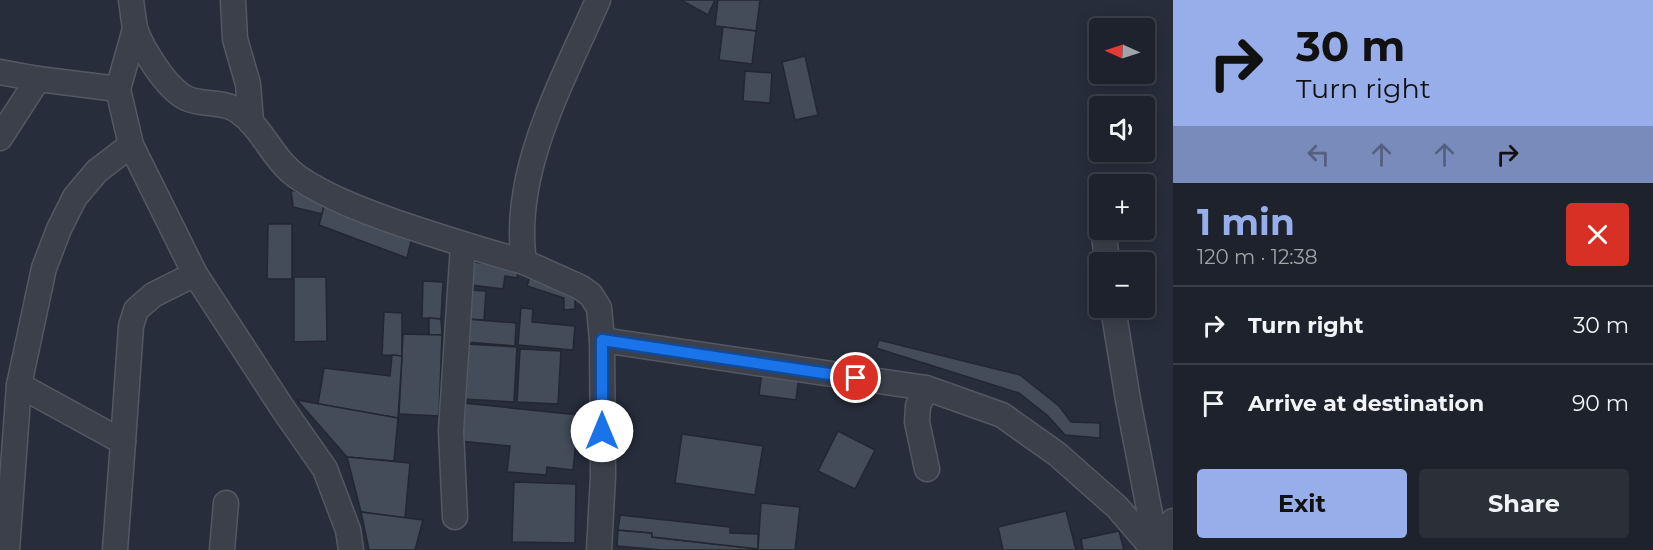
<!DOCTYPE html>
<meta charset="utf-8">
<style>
:root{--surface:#1d222c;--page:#2a2f38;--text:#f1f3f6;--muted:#a0a4a9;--line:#3b3f48;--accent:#98aeea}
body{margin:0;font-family:Montserrat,sans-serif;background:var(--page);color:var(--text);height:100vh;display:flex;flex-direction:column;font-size:22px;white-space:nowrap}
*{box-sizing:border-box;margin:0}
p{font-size:20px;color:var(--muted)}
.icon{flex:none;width:33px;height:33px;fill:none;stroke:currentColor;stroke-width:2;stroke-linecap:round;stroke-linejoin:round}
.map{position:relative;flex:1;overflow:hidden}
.panel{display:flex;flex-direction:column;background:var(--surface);width:480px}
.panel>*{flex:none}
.banner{background:#98aeea;color:#111;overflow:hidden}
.needle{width:39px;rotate:273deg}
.tools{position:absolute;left:1089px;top:18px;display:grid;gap:12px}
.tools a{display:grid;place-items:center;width:66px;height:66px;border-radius:6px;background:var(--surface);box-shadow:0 3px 15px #0003,0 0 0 2px var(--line);font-size:30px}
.pin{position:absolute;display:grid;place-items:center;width:51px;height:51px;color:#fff;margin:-26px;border:3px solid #fff;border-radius:50%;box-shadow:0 2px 6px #0007}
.me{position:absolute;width:66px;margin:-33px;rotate:0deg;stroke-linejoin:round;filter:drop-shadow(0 0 4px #0008)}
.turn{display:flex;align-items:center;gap:21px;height:126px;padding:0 24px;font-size:27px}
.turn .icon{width:78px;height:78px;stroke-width:2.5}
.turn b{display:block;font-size:42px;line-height:51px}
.lanes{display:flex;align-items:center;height:57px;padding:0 24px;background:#0003;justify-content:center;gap:30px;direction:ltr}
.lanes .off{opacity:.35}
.round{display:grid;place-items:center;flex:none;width:63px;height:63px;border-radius:6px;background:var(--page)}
.head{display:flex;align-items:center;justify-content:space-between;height:102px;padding:0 24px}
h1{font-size:36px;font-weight:700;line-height:45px;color:var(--accent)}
.cta{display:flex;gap:12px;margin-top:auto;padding:12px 24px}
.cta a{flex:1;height:69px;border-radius:6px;background:var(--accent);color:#111;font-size:24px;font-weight:700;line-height:69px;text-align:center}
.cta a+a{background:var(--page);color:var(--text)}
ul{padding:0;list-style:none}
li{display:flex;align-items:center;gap:18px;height:78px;padding:0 24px;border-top:2px solid var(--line)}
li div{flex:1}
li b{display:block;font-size:22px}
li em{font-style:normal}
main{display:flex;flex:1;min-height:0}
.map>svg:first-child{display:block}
.building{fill:#444b59;stroke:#222732;stroke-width:1.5}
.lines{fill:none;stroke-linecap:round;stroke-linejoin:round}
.minor-casing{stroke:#535863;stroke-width:27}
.minor{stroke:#3b404b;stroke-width:24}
.route-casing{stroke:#114b97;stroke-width:15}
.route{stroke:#1a73e8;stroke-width:10}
</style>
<main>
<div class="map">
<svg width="1173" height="550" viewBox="0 0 1173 550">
<rect width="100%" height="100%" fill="#272d3b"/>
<!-- building -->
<g class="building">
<polygon points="681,0 715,0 708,15"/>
<polygon points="718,0 760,0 756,31 715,26"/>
<polygon points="723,27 756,31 752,64 719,60"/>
<polygon points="805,56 818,115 795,120 782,62"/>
<polygon points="745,71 772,73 770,103 743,101"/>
<polygon points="291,190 326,199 322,214 293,207"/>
<polygon points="326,199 413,232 407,258 319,225"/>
<polygon points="268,224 292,224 292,279 267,279"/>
<polygon points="474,262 518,268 517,278 505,276 503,289 471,285"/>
<polygon points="531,274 575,289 575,309 564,310 564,298 527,286"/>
<polygon points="294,277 326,277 327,341 294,342"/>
<polygon points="423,281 443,282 441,319 422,318"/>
<polygon points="469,290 486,291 484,320 466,319"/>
<polygon points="521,308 533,309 532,322 575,326 573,350 518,345"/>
<polygon points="384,312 402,313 402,356 382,355"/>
<polygon points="429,318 441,319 442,335 429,335"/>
<polygon points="466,319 516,323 515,346 465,342"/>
<polygon points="403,334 442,335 439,416 399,414"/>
<polygon points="879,340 1020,375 1059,406 1071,422 1100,423 1100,438 1065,435 1048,416 1019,393 876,348"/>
<polygon points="467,344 517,347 514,402 464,399"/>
<polygon points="520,349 561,351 558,404 517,402"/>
<polygon points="392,355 402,356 398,418 318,404 324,368 390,376"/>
<polygon points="762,371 799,375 796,400 759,395"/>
<polygon points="297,400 398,418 394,461 347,457"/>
<polygon points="463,403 579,415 573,470 547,467 546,475 507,472 510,446 459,441"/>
<polygon points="838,431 875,450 855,489 818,471"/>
<polygon points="682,434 763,446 755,495 675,483"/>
<polygon points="347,457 410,463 405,518 361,512"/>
<polygon points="514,482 576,484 575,543 512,542"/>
<polygon points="761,503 800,507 795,550 662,550 617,546 618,530 652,533 652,537 758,549"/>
<polygon points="1066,511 1076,550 1003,550 998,527"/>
<polygon points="361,512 423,520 415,550 369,550"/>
<polygon points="620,515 730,527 730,533 758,534 758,549 652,537 652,533 618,530"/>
<polygon points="1119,531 1124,550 1083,550 1081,539"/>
</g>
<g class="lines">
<!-- minor casing -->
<g class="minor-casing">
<g id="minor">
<polyline points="233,0 235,39 248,84 251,122"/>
<path d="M598,0C563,81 511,171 524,262L580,287L591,295L599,308L602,340L603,476L599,550"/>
<path d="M135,29C143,50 166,88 186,98C202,106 223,100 238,111C264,129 273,161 299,178C329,198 364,211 398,223C440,237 481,250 524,262"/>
<polyline points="0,72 38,79"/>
<polyline points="118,89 135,29 131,0"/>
<polyline points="0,138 38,79 118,89 131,145 195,274 283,409 325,469 348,530 351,550"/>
<polyline points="1104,235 1107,262"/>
<polyline points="1113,308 1128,400 1157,550"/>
<polyline points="602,340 926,388 1002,415 1057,454 1117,507 1154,550"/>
<polyline points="19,385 123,442 115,550"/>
<polyline points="926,388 918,406 917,422 927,469"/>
<polyline points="123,442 131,326 136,310 153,295 195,274"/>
<polyline points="455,517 451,431 463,245"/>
<polyline points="7,550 19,385 44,268 59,229 75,197 97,171 131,145"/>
<polyline points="222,550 226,503"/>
<polyline points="1160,550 1173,521"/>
</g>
</g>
<!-- minor -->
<use href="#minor" class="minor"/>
</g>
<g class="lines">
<!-- route casing -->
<g class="route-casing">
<polyline id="route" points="602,431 602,340 856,378"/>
</g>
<!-- route -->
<use href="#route" class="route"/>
</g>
</svg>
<div class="tools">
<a><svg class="needle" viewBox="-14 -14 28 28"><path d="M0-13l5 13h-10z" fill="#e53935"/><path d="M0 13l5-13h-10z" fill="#a0a4a9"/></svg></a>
<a><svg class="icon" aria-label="sound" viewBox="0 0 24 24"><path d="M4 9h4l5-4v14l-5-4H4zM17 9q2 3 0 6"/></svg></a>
<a>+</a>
<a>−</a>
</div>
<div class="pin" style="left:856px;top:378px;background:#d93025"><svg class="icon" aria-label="arrive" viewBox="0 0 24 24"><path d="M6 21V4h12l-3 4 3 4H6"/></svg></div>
<svg class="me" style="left:602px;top:431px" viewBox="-20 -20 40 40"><circle r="19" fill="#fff"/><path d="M0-13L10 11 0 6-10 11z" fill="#1a73e8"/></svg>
</div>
<section class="panel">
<div class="banner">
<div class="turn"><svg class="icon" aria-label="right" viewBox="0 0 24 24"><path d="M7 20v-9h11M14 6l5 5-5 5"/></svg><div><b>30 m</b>Turn right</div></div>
<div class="lanes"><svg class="icon off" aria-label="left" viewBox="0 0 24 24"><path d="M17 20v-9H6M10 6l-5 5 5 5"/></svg><svg class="icon off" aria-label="ahead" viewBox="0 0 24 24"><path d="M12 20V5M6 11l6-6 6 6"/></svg><svg class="icon off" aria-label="ahead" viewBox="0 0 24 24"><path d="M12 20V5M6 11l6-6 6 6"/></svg><svg class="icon" aria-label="right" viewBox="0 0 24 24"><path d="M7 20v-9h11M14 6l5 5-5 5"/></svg></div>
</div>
<div class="head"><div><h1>1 min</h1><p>120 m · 12:38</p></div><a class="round" style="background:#d93025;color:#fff"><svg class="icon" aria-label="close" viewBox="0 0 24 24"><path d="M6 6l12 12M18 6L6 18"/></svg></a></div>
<ul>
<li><svg class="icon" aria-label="right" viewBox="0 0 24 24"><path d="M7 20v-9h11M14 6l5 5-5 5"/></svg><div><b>Turn right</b></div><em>30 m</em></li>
<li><svg class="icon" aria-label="arrive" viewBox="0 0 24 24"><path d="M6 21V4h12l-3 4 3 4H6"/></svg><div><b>Arrive at destination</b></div><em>90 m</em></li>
</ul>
<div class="cta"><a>Exit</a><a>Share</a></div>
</section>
</main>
